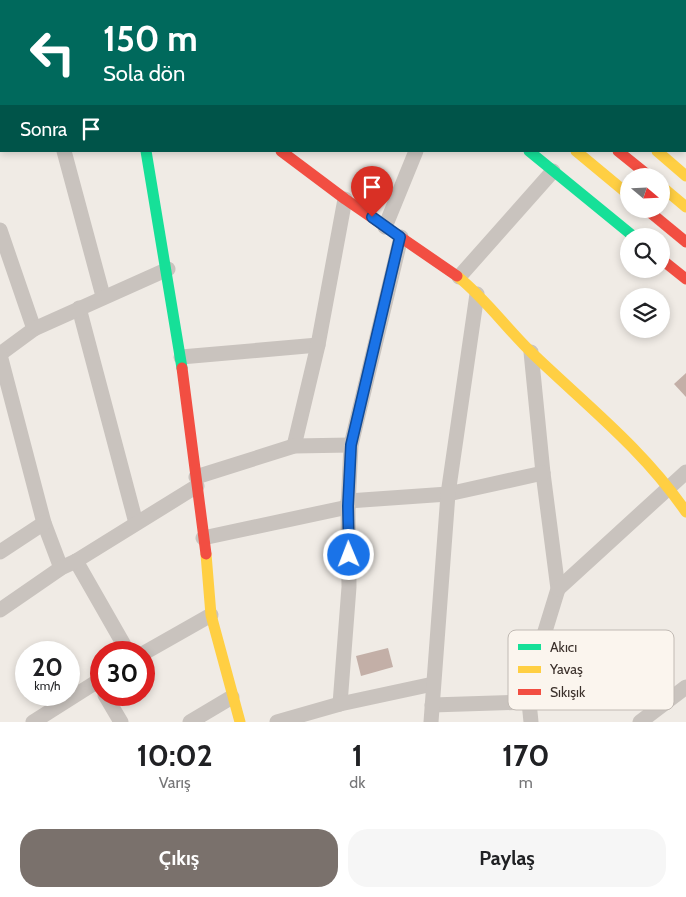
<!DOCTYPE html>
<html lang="tr">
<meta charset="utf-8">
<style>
:root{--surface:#fff;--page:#f6f6f6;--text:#202124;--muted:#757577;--accent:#7a716c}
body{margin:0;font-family:Cabin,sans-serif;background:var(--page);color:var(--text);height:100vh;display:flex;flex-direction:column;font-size:19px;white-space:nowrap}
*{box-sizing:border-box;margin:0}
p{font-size:16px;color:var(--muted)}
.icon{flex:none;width:28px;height:28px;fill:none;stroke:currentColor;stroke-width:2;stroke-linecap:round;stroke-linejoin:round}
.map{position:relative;height:722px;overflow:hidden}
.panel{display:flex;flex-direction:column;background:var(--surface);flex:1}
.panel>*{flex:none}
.guide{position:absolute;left:0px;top:0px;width:686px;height:152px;box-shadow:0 2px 8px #0003;background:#00695c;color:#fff;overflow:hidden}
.needle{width:32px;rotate:109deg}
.tools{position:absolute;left:620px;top:168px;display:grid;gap:10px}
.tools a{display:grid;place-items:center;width:50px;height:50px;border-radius:50%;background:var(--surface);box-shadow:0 2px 8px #0003;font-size:25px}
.speed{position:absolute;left:15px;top:641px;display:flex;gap:10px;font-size:25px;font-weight:700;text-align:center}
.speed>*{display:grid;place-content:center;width:65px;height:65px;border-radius:50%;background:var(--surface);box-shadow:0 2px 8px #0003;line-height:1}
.speed small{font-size:12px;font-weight:400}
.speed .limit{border:8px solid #d22;background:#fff;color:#111}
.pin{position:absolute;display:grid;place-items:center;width:42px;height:42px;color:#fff;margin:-51px -21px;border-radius:50% 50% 50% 0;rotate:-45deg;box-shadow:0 0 5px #0007}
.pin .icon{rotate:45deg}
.me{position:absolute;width:55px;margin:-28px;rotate:359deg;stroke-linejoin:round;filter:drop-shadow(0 0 4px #0008)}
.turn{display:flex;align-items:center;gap:18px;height:105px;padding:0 20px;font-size:22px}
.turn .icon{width:65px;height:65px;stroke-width:2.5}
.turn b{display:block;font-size:35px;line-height:42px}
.then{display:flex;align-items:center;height:48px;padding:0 20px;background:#0003;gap:10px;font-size:19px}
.eta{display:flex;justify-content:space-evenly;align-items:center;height:85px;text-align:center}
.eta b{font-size:30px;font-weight:700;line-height:35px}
.cta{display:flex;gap:10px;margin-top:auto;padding:10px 20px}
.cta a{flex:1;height:58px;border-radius:20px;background:var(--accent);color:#fff;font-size:20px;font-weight:700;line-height:58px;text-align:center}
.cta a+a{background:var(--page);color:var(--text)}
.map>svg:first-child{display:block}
.building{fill:#c3afa7}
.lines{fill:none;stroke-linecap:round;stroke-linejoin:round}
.street{stroke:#c9c3be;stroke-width:15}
.fast{stroke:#16e098;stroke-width:11}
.slow{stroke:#ffcf43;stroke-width:11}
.jam{stroke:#f24e42;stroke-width:11}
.route-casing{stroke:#114b97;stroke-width:12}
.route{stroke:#1a73e8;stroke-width:9}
.key{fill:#fbf5ee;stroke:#c1bab4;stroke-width:1}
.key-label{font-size:14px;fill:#3b302b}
</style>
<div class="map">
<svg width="686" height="722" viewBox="0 0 686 722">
<rect width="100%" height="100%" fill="#f0ebe5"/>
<!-- building -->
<g class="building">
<polygon points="686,373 686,397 674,384"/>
<polygon points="388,648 393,667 361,676 356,656"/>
</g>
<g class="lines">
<!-- street -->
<g class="street">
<polyline points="96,0 97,1"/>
<polyline points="675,0 676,1"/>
<polyline points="136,1 137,0"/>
<polyline points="685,9 686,10"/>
<polyline points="0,63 1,63"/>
<polyline points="685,99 686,98"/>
<polyline points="0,131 1,131"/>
<polyline points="64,151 103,296"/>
<polyline points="385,227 416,151"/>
<polyline points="0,230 34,329"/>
<polyline points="459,277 553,171"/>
<polyline points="79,308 136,523"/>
<polyline points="531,352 543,473 558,589 538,654 529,702 531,722"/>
<polyline points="0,354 34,329 168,269"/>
<polyline points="0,355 44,523 61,568"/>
<polyline points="181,357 318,345"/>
<polyline points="294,446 318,345 345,199"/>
<polyline points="196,477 294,446 351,445"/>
<polyline points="348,501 448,494 543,473"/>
<polyline points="203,538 348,507"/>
<polyline points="0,552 44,523"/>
<polyline points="76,561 128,652"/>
<polyline points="558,589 686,472"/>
<polyline points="0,610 61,568 76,561 197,486"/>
<polyline points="144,653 211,615"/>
<polyline points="105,695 121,722"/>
<polyline points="340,704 349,587 348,507 351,445 401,237"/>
<polyline points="432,705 529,702"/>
<polyline points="33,722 101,679"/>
<polyline points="190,722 232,697"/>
<polyline points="277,722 340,704 433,684"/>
<polyline points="431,722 448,494 477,294"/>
<polyline points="640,722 686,687"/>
</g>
<!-- fast -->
<g class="fast">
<polyline points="431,0 433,1"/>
<polyline points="478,0 479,1"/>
<polyline points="146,151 182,368"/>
<polyline points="529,151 633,236"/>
</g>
<!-- slow -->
<g class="slow">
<polyline points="355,0 357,1"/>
<polyline points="392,0 393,1"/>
<polyline points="576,151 629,195"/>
<polyline points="657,151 686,176"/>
<polyline points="661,186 686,207"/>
<path d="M457,276C485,298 506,328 532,353C585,404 644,450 686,512"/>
<polyline points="206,554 211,615 240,722"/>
</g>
<!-- jam -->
<g class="jam">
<polyline points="281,151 345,199 457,276"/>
<polyline points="618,151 649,176"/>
<polyline points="646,209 686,242"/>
<polyline points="661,259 686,279"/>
<polyline points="182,368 206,554"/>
</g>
</g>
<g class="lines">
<!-- route casing -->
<g class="route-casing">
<polyline id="route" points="349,555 348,506 351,445 400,237 372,217"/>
</g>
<!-- route -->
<use href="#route" class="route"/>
</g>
<!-- legend -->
<rect x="508" y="630" width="166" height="80" rx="8" class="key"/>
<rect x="518" y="644" width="23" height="6" fill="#16e098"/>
<rect x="518" y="666" width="23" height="7" fill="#ffcf43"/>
<rect x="518" y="689" width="23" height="6" fill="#f24e42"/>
<g class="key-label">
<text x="550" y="652">Akıcı</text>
<text x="550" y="674">Yavaş</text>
<text x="550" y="697">Sıkışık</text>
</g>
</svg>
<div class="tools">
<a><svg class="needle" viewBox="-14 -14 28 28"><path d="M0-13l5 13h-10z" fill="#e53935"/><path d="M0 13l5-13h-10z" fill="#757577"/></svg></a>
<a><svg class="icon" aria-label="search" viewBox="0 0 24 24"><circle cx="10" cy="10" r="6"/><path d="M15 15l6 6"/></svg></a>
<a><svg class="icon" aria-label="layers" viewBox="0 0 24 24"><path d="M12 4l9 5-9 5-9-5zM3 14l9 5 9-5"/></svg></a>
</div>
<div class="speed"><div>20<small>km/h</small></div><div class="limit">30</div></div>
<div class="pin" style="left:372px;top:217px;background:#d93025"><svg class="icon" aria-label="arrive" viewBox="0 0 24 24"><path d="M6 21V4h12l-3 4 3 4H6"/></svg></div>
<svg class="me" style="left:349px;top:555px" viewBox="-20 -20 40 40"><circle r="17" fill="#1a73e8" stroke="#fff" stroke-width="3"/><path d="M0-11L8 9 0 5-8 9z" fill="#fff"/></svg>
<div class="guide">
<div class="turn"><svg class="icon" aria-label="left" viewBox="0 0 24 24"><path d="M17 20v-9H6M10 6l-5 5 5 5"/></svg><div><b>150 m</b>Sola dön</div></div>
<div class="then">Sonra<svg class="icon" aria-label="arrive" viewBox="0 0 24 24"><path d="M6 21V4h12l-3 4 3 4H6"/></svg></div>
</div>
</div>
<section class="panel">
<div class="eta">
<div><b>10:02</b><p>Varış</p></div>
<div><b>1</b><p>dk</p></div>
<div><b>170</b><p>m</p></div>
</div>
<div class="cta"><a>Çıkış</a><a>Paylaş</a></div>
</section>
